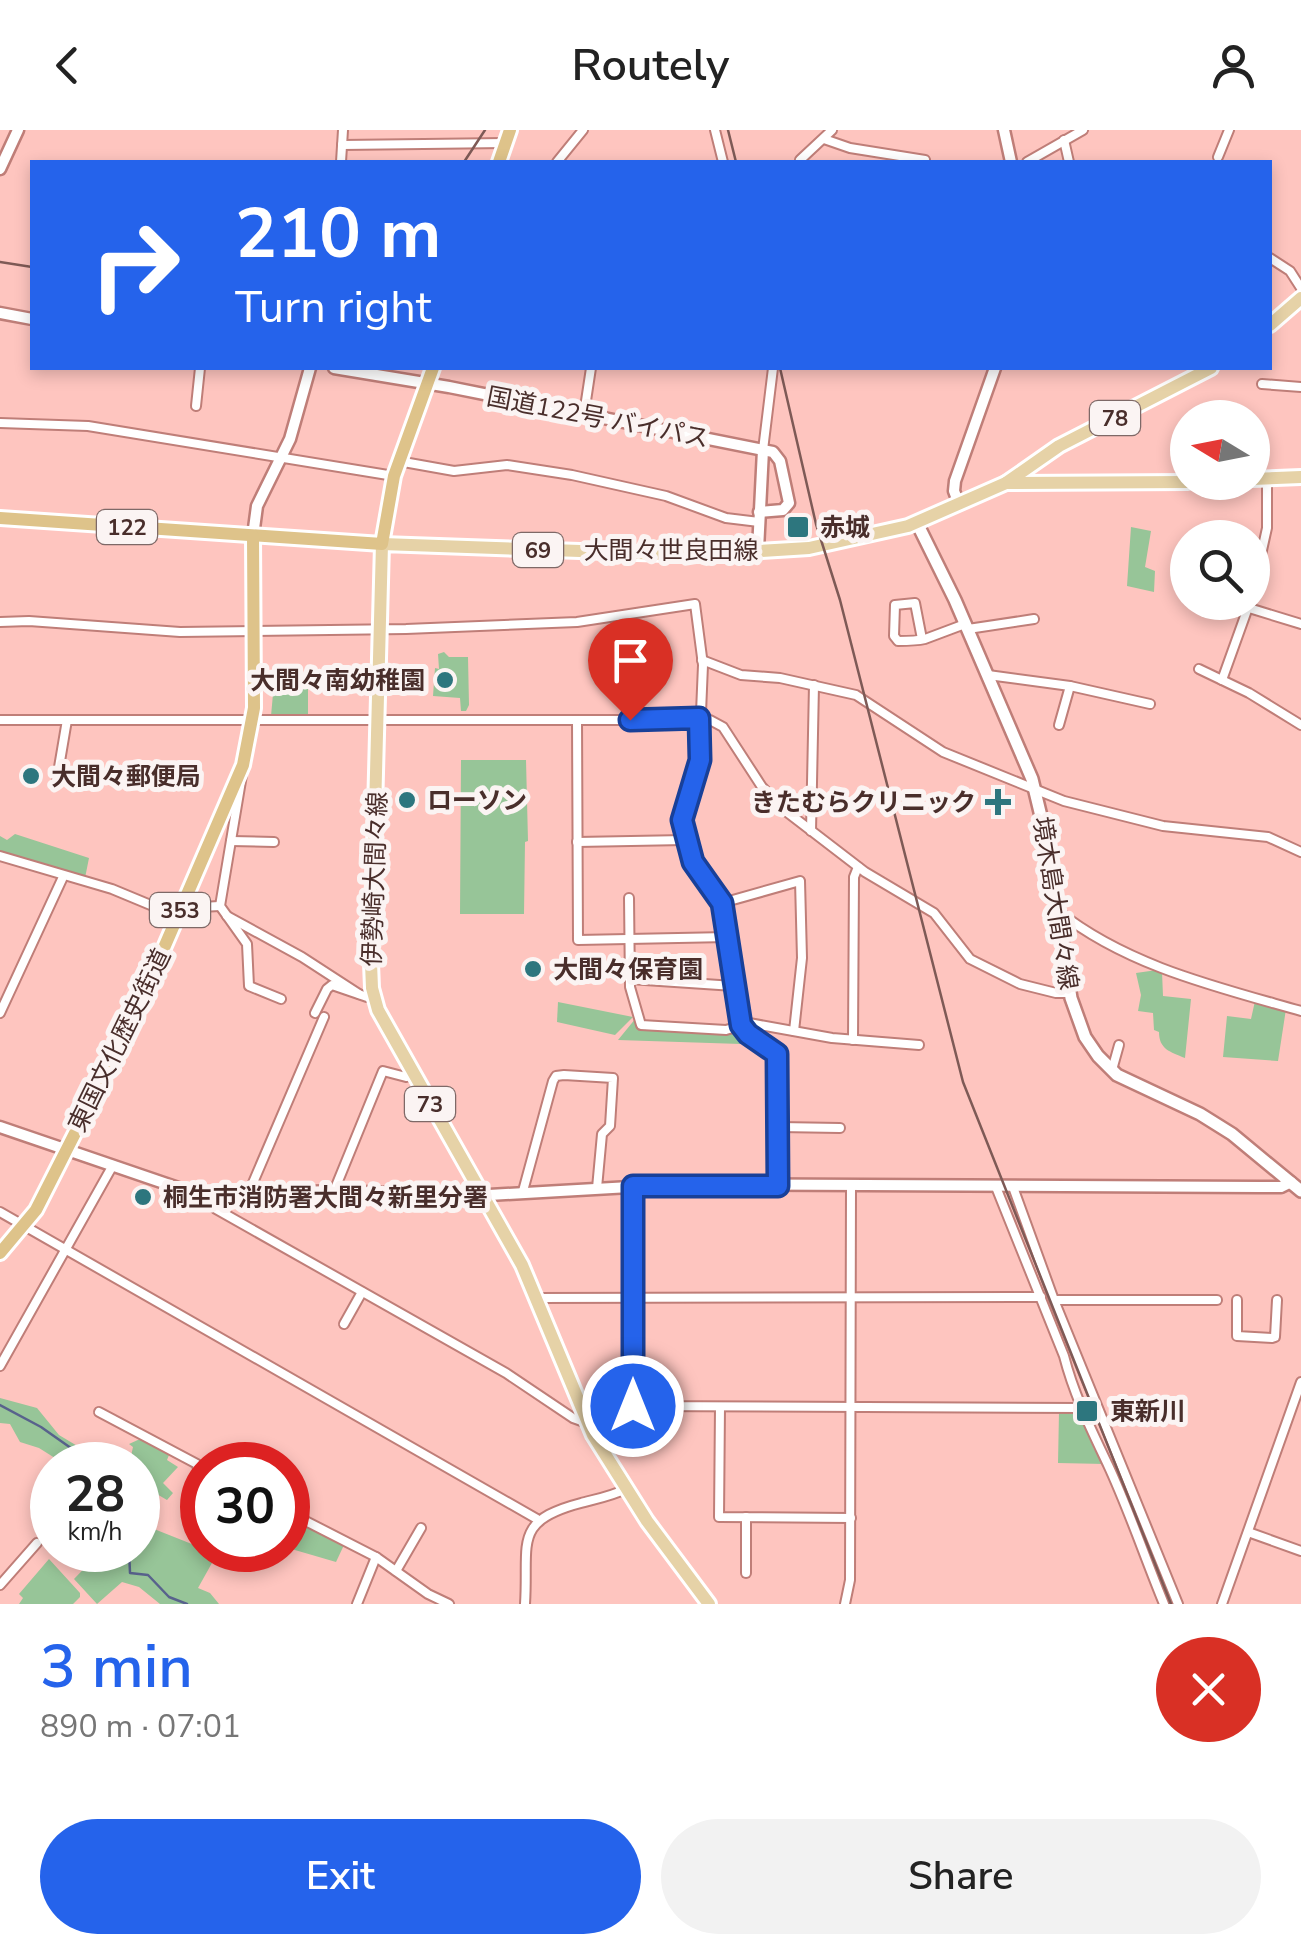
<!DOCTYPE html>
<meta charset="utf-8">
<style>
:root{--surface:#fff;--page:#f2f2f2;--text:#222;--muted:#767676;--accent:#2563eb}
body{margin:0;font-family:"Nunito Sans","Noto Sans JP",sans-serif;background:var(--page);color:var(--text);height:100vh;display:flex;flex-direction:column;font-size:38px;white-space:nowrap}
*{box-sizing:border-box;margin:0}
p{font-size:32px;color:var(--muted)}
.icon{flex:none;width:55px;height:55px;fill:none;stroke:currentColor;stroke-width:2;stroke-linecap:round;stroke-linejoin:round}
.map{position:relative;height:1474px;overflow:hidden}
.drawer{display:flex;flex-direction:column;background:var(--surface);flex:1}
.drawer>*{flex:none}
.guide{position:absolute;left:30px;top:30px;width:1242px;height:210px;border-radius:0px;box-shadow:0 5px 15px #0003;background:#2563eb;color:#fff;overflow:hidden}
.needle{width:65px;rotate:280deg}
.fabs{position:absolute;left:1170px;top:270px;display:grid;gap:20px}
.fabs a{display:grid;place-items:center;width:100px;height:100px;border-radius:50%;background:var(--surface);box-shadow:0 5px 15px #0003;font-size:50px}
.speed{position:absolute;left:30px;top:1312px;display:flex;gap:20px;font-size:50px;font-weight:700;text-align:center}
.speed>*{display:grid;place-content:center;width:130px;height:130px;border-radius:50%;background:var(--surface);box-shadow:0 5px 15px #0003;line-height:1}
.speed small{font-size:25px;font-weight:400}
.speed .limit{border:15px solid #d22;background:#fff;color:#111}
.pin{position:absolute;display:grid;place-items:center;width:85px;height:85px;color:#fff;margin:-102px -42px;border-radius:50% 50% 50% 0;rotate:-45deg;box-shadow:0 0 10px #0007}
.pin .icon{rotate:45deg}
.me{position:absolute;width:110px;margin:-55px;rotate:0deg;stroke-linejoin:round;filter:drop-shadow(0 0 8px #0008)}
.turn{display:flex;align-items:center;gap:35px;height:210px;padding:0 40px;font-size:45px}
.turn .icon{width:130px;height:130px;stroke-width:2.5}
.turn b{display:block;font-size:70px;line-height:85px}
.round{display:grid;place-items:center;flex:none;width:105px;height:105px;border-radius:52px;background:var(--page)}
.head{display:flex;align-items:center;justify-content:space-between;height:170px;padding:0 40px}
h1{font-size:60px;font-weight:600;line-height:75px;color:var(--accent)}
.action{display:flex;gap:20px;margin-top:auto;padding:20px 40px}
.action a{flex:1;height:115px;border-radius:60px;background:var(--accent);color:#fff;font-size:40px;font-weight:600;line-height:115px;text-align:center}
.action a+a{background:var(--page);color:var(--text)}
header{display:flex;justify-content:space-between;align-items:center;height:130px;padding:0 40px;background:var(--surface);font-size:45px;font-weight:600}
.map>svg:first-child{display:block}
.green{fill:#97c598}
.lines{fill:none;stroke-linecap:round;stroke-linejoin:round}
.stream{stroke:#58628c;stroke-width:2.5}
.minor-casing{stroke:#bf7e78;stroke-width:12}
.tertiary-casing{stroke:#bf7e78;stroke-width:15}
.secondary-casing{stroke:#bf7e78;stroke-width:16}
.primary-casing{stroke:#fff;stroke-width:18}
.trunk-casing{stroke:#fff;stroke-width:18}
.minor{stroke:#fff;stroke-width:8}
.tertiary{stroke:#fff;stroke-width:10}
.secondary{stroke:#fff;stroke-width:11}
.primary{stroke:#e6d2a7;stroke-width:12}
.trunk{stroke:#dec38a;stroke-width:12}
.rail{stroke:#7e5a56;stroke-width:2.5}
.route-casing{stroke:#184099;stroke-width:25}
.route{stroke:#2563eb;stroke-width:18}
.poi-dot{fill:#2d767e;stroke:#fbf4f3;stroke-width:4}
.labels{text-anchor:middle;stroke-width:10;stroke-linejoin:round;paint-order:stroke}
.shield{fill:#fbf4f3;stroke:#7e6967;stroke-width:2.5}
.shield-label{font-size:22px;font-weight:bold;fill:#492e2b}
.street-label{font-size:25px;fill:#492e2b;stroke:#fbf4f3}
.poi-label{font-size:25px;font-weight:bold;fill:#492e2b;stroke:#fbf4f3;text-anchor:start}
</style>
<header><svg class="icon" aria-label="back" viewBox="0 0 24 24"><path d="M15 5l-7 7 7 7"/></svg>Routely<svg class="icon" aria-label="person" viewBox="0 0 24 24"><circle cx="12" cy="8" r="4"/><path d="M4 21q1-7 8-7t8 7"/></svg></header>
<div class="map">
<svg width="1301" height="1474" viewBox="0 0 1301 1474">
<rect width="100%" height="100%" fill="#fec5bf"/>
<!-- green -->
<g class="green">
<polygon points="1131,397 1151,401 1145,437 1155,441 1154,462 1127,456"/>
<polygon points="444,522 449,527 468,527 469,575 466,581 461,581 460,568 433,566 435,538 439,539 438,524"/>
<polygon points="287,542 308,545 308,586 271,586 274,553 285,548"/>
<polygon points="461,630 526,630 528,711 525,712 524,784 460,784"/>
<polygon points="15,704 89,728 85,748 0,722 0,706 7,710"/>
<path d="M1157,840L1162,842L1163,866L1191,869L1185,928C1170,922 1159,919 1159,902L1154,900L1153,883L1138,881L1141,865L1136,843Z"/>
<polygon points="1255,871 1286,879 1278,931 1223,927 1227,886 1251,889"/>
<polygon points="558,872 633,887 615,905 557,892"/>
<polygon points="636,888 638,897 733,901 744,909 741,914 618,910"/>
<polygon points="0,1268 37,1278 59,1305 109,1335 66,1335 39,1318 20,1312 10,1294 0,1293"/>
<polygon points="1059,1282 1080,1285 1094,1319 1105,1334 1058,1333"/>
<polygon points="140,1309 169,1325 167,1330 178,1337 163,1353 173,1363 167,1370 138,1353 145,1345 138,1335 133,1335 136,1330 131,1326 133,1317 129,1314"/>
<polygon points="288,1389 344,1415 336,1432 288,1418"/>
<polygon points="154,1399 217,1424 198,1458 210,1463 219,1474 160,1474 139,1457 122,1452 97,1474 74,1449 102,1420 138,1420 138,1404 148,1403"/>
<polygon points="49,1429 80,1463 80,1467 73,1474 19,1474 23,1468 19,1464"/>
</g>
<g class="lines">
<!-- stream -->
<g class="stream">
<polyline points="0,1275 41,1297 95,1335"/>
<polyline points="129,1420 130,1443 148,1445 169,1467 187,1474"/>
</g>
<!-- minor casing -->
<g class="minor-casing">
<g id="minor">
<polyline points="715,0 723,32"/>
<polyline points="824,9 850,18 925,30"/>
<polyline points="1064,10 1069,32"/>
<polyline points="342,15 505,13"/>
<polyline points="1218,27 1229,0"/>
<polyline points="800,30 832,0"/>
<polyline points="341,32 343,0"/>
<polyline points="557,32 583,0"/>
<polyline points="1027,32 1083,0"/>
<polyline points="1270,128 1290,141 1301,158"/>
<polyline points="1262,254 1301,257"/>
<polyline points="196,276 200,238"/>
<polyline points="584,284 591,238"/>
<polyline points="0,293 88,296 394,346"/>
<polyline points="763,320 773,238"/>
<polyline points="398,331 454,341 507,335 572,345 666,366 726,388 759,392"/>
<polyline points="1252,465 1267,398 1267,349"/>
<polyline points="1249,478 1301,494"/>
<polyline points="0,492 29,491 180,502 406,499 577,492 695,474 703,535 699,630 682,691 693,732 723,777 741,895 748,904 778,925 778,1056"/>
<polyline points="968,499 1034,489"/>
<path d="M922,509L915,473L895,475L894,506L898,511C907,511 916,511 925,509L965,494"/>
<polyline points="702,530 741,545 780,548 856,565 943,622 1064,671 1163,696 1268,707 1301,722"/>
<polyline points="1199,539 1249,563 1301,595"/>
<polyline points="988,545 1070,556 1150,574"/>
<polyline points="1222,550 1250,472"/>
<polyline points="0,590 710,590 723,597 762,657 783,679 865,742 934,783 970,829 1020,854 1056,863 1071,863"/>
<polyline points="577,590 578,810 728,807"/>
<polyline points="1059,595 1070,556"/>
<polyline points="242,645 220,776 247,814 249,856 281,869"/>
<polyline points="57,649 67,590"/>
<polyline points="811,701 814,555"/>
<polyline points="231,711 274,712"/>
<polyline points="577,712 685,710"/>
<polyline points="0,726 112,759 177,786"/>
<polyline points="629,768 630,857 641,895 726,900 749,893 832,908 919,915"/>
<polyline points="722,773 800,751 802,828 794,901"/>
<polyline points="180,778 220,776"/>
<path d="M1058,781C1127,836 1217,857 1301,881"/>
<polyline points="227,786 302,827 359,864"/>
<polyline points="630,849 734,856"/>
<polyline points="0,883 63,747"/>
<polyline points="315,883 327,859 332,855 367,867 373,866"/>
<polyline points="853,910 854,747 858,737"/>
<polyline points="1112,940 1119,915"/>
<polyline points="779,997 840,998"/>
<polyline points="633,1056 633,1276 1081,1278"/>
<path d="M996,1057L1064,1226C1074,1265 1091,1299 1108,1335C1129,1380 1145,1428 1164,1474"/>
<polyline points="1013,1057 1054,1170 1178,1474"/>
<polyline points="334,1061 383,941 406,947 414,945"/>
<polyline points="523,1061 553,951 556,946 564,945 613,948 610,996 602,1004 597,1058"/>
<polyline points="249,1062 324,887"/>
<polyline points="202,1066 216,1079 506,1243 573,1288 587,1293"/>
<polyline points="0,1082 537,1389"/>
<polyline points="536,1168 1041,1167"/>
<polyline points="1054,1170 1217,1170"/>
<polyline points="1237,1170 1237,1206 1272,1208 1275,1207 1277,1170"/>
<polyline points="344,1194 362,1162"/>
<polyline points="0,1236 113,1035"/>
<polyline points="720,1277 719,1387 851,1388"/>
<polyline points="99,1282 197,1334 198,1340 202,1343"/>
<polyline points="288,1382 376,1427 428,1464 449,1474"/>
<polyline points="1248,1402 1301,1421"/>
<polyline points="396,1441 421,1398"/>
<polyline points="746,1443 746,1387"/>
<polyline points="0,1455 37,1413"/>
<polyline points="357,1474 376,1427"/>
<path d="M525,1474C529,1413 512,1391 581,1373C596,1369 612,1366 626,1359"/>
<polyline points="845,1474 850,1450 851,1056"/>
<polyline points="1222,1474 1301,1252"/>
</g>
</g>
<!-- tertiary casing -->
<g class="tertiary-casing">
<g id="tertiary">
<polyline points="1004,0 1011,32"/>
<polyline points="0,39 18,0"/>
<polyline points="0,183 32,189"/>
<polyline points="334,238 449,257 773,322 780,331 789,373 783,380 759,382"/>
<polyline points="959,374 954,361 955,351 995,238"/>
<polyline points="253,406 257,376 290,309 310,238"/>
<polyline points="758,420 763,320"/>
<polyline points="0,997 202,1066 334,1061 472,1066 682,1054 1259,1057 1281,1057 1291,1052"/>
</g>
</g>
<!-- secondary casing -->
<g class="secondary-casing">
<polyline id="secondary" points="917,393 955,470 1032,649 1046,707 1071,868 1085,907 1098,926 1117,945 1200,984 1232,1004 1301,1061"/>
</g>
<!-- primary casing -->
<g class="primary-casing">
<g id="primary">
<polyline points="1270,195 1301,168"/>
<polyline points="1252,349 1301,347"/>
<polyline points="1006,353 1059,316 1211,238"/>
<polyline points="709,1474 647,1391 593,1305 522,1135 378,880 372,858 371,833 382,414 695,425 809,418 908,396 1006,353 1188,352"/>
</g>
</g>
<!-- trunk casing -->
<g class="trunk-casing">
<g id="trunk">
<polyline points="499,32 510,0"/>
<polyline points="0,388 382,414 394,346 433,238"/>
<polyline points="0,1123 36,1080 135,885 243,635 254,578 253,406"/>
</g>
</g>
<!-- minor -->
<use href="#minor" class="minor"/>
<!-- tertiary -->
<use href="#tertiary" class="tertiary"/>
<!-- secondary -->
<use href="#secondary" class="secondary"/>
<!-- primary -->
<use href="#primary" class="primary"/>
<!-- trunk -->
<use href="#trunk" class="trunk"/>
<!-- rail -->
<g class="rail">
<polyline points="728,0 736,32"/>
<polyline points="464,32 485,0"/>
<polyline points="0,132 32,137"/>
<polyline points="780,238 816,394 840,470 963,952 1171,1474"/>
</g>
</g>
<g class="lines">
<!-- route casing -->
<g class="route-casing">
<polyline id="route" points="630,590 699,588 700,630 682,690 693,732 722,773 741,895 748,904 777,924 778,1056 633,1056 633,1276"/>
</g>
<!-- route -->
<use href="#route" class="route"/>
</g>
<!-- markers -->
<g class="poi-dot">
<rect x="786" y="385" width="24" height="24" rx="5"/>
<circle cx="445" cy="550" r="10"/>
<circle cx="31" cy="646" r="10"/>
<circle cx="407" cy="670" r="10"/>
<path d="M993 657h10v10h10v10h-10v10h-10v-10h-10v-10h10z"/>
<circle cx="533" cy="839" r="10"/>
<circle cx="143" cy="1067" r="10"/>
<rect x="1075" y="1269" width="24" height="24" rx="5"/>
</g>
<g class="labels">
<!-- shield labels -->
<g class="shield">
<rect x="1090" y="271" width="50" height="34" rx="8"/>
<rect x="97" y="380" width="60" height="34" rx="8"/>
<rect x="513" y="403" width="50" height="34" rx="8"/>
<rect x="150" y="763" width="60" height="34" rx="8"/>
<rect x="405" y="957" width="50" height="34" rx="8"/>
</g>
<g class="shield-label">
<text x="1115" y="296">78</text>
<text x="127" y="405">122</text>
<text x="538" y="428">69</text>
<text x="180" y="788">353</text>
<text x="430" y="982">73</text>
</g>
<!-- street labels -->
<g class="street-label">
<text transform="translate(598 287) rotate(11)" y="9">国道122号 バイパス</text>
<text x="671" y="429">大間々世良田線</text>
<text transform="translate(374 749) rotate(-88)" y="9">伊勢崎大間々線</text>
<text transform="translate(1056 773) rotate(81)" y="9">境木島大間々線</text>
<text transform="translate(119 910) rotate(-64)" y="9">東国文化歴史街道</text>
</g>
<!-- poi labels -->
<g class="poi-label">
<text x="820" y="406">赤城</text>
<text x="425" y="559" text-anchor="end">大間々南幼稚園</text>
<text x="51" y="655">大間々郵便局</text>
<text x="427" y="679">ローソン</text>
<text x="976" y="681" text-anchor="end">きたむらクリニック</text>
<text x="553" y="848">大間々保育園</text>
<text x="163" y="1076">桐生市消防署大間々新里分署</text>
<text x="1110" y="1290">東新川</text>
</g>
</g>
</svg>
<div class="fabs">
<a><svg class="needle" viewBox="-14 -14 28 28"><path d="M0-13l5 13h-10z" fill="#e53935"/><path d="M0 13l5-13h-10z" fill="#767676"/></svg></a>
<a><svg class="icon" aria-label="search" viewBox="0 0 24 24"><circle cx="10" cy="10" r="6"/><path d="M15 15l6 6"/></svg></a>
</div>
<div class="speed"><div>28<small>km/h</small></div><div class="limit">30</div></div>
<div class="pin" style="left:630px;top:590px;background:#d93025"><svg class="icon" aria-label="arrive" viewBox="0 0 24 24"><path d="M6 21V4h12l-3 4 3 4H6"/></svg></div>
<svg class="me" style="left:633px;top:1276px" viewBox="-20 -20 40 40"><circle r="17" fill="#2563eb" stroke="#fff" stroke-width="3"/><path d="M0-11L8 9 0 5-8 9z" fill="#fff"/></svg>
<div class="guide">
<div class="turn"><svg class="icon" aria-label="right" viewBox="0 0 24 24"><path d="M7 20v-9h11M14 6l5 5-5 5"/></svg><div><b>210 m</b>Turn right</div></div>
</div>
</div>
<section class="drawer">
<div class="head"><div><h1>3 min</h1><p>890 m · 07:01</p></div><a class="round" style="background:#d93025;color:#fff"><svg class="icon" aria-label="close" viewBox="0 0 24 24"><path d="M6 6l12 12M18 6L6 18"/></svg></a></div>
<div class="action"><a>Exit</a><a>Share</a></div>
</section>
